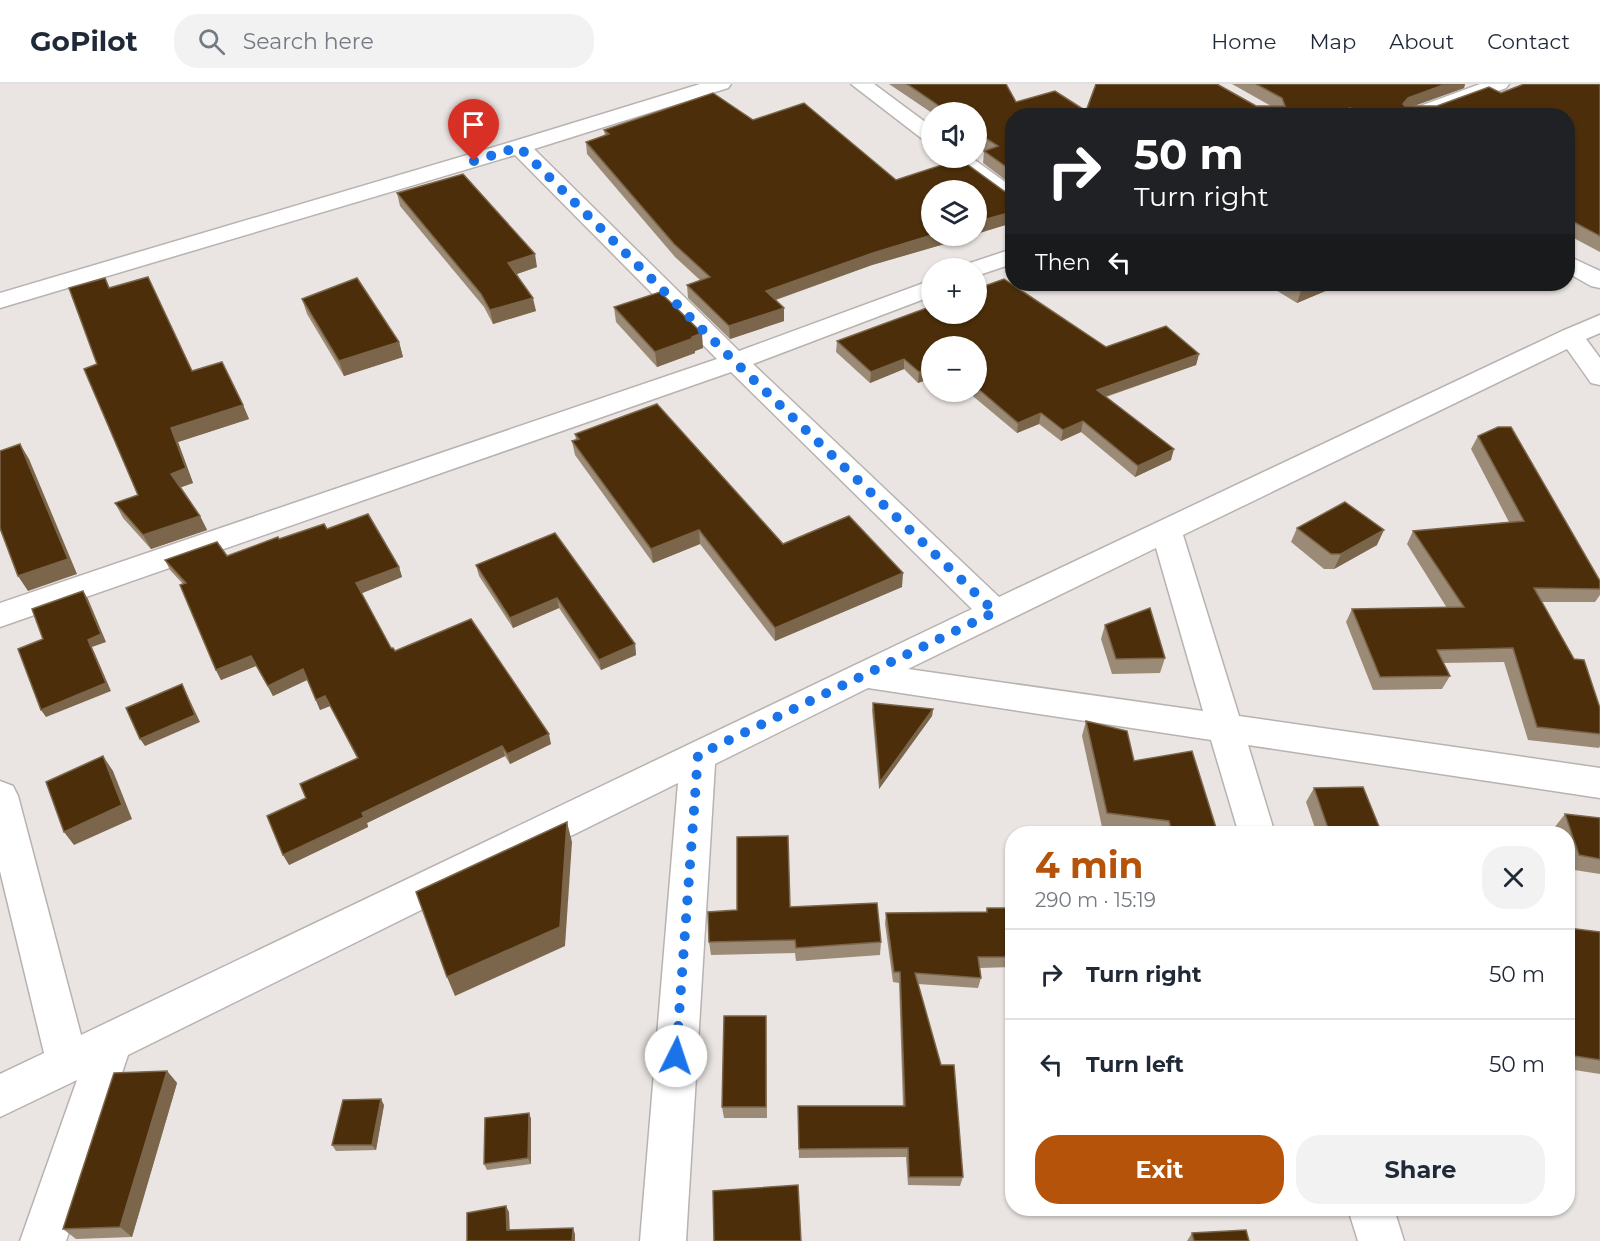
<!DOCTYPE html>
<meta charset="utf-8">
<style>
:root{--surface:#fff;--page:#f2f2f3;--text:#1f2937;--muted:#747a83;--line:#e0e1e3;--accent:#b45309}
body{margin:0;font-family:Montserrat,sans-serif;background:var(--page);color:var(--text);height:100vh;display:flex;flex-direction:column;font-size:22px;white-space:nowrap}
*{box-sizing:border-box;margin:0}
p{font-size:20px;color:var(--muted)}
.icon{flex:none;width:33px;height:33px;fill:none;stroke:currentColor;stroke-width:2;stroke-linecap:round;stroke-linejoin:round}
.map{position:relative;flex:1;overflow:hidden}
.sheet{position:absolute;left:1005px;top:742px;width:570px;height:390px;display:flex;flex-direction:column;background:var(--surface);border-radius:24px;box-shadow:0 2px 4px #0004}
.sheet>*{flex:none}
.banner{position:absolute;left:1005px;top:24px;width:570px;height:183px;border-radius:24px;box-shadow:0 2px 4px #0004;background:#202124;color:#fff;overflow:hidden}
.tools{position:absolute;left:921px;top:18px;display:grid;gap:12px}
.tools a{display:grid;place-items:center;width:66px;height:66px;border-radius:50%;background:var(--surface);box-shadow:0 2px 4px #0004;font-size:30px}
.pin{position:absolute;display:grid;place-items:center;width:51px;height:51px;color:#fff;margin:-62px -26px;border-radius:50% 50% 50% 0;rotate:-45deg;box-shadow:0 0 6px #0007}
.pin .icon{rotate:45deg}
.me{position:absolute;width:66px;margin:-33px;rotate:4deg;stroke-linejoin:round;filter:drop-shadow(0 0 4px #0008)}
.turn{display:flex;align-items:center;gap:21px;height:126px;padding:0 30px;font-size:27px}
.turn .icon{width:78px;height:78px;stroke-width:2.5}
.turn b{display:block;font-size:42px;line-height:51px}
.then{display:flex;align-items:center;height:57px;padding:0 30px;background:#0003;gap:12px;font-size:22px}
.round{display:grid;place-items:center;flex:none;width:63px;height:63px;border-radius:24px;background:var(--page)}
.summary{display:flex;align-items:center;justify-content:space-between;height:102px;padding:0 30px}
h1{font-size:36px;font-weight:700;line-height:45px;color:var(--accent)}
.primary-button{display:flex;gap:12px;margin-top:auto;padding:12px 30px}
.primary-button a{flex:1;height:69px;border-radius:24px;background:var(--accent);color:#fff;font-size:24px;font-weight:700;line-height:69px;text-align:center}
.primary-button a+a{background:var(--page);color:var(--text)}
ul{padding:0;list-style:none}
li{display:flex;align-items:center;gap:18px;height:90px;padding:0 30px;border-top:2px solid var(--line)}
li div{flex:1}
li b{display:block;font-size:22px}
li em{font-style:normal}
header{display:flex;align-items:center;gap:36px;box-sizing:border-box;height:84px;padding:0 30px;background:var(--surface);border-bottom:2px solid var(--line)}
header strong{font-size:28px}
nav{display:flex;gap:33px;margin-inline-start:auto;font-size:21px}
.search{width:420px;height:54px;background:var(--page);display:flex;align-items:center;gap:15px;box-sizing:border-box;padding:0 21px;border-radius:24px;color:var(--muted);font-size:22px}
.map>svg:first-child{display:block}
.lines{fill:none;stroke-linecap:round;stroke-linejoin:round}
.minor-casing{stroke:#b8b2b0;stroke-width:3}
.minor{fill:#fff;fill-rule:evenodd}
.wall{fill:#9b8a76}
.shaded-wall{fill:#7b664b}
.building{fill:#4c2f0a;stroke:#7b664b;stroke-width:1.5}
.route{stroke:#1a73e8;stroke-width:10;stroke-dasharray:0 18}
</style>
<header>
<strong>GoPilot</strong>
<div class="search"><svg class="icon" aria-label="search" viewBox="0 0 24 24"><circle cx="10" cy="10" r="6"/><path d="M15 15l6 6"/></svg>Search here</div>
<nav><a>Home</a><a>Map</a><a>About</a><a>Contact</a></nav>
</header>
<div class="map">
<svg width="1600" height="1157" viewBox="0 0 1600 1157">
<rect width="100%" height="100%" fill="#eae5e2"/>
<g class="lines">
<!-- minor casing -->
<g class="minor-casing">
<g id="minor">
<path d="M700,0H731L728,4L534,65L739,267L932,196V212L753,280L999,513L1562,247L1600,231V249L1586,255L1600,274V301L1591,299L1567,265L1183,451L1239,632L1600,684V714L1248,661L1275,750H1239L1211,656L868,604L715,680L686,1157H640L678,699L128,971L66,1157H20L77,996L0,1033V990L44,969L0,787V697L13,702L18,712L81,951L972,525L731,288L0,543V519L717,275L515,71L0,224V209L511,58ZM1156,464L1203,627L908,585Z"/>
<polygon points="851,0 874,0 932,43 932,59 925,57"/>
<polygon points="1480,0 1509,0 1506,4 1432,32 1401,32 1404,28"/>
<polygon points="949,74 972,74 1012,103 1012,120 1004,118 951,79"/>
<polygon points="1012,165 1012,180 976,192 976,184 964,184 967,180"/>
<polygon points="1568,172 1600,187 1600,204 1591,202 1568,189"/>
<polygon points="1348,1125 1394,1125 1404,1157 1358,1157"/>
</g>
</g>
<!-- minor -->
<use href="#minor" class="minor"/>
</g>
<!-- wall -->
<g class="wall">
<polygon points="889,0 1006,0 1016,18 1086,27 1271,22 1232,0 1465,0 1464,4 1413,22 1437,22 1501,9 1600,0 1600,168 1568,151 1568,32 1012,32 1012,101 983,79 984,67 985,67 976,61 976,28 932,28 932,29"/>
<polygon points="753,36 896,96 1004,107 1012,110 1012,139 976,150 932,152 972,152 872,181 776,216 784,237 730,255 688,214 687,201 700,196 675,173 587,70 586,58 605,52 604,46"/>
<polygon points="397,109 537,183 517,190 536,227 493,240 484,223 400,122"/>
<polygon points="1266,200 1342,200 1297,219"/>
<polygon points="110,204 192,287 243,321 249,335 178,358 193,399 181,403 200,432 207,446 151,465 123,434 115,419 138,411 97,280"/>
<polygon points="302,215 399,258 403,273 344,292 307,230"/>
<polygon points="614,223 703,264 695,267 695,269 657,283 616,238"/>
<polygon points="837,257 1106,263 1199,270 1196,281 1106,313 1171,376 1135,393 1081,348 1061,357 1039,340 1017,349 968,308 976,308 976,262 932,262 932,294 918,299 904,285 870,299 836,268"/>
<polygon points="575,350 783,460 902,503 775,557 700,460 653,479 575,371 572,357 576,356"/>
<polygon points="1478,352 1600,497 1600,511 1595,518 1542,518 1600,624 1600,662 1599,664 1528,656 1504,578 1443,579 1450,592 1442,605 1373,606 1346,538 1352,525 1447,524 1407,460 1413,447 1509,438 1471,365"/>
<polygon points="1297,444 1377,461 1334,485 1324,485 1291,458"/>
<polygon points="327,445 399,483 402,493 362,509 391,564 551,660 510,680 505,672 367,739 368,743 289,781 306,714 357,674 330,622 320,626 307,596 273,612 256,582 221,596 216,586 183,500 170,486 165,476 227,472 279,455"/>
<polygon points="555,449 635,560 636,571 601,586 559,524 513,544 479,492 476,481"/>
<polygon points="1105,541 1165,574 1160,589 1112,590 1101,555"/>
<polygon points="873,619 933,625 932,632 879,705 872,626"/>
<polygon points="1086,637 1134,677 1218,750 1155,750 1102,743 1082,652"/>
<polygon points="1314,704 1382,750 1317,750 1306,718"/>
<polygon points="1565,730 1600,734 1600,790 1568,785 1568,750 1556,750 1554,744"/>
<polygon points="790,823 881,858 880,871 796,877 795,869 711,871 709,858"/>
<polygon points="987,824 1012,824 1012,883 980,884 981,894 978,904 918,900 963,1093 960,1102 908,1101 906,1073 799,1074 798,1022 903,1022 899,899 893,898 885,840 886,829 986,828"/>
<polygon points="1568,844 1600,848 1600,990 1568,985"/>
<polygon points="766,932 767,1034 724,1034 722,1023"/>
<polygon points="167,987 177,999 132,1153 76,1155 63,1145"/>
<polygon points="384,1021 376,1066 336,1067 332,1061"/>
<polygon points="529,1029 531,1035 531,1080 487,1086 484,1080"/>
<polygon points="1192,1149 1249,1157 1187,1157"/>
</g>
<!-- shaded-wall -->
<g class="shaded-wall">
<polygon points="1446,0 1465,0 1464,4 1403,26 1403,20 1408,14"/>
<polygon points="1350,24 1347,32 1326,32"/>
<polygon points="1012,128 1012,139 976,150 976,138"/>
<polygon points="932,151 972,152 872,181 766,219 766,207 873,169"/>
<polygon points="535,170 537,183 511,192 508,179"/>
<polygon points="1317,200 1342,200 1297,219 1301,207"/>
<polygon points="533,214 536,227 493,240 490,226"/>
<polygon points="784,224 784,237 730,255 729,242"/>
<polygon points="702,249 703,264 695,267 695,269 657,283 655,268"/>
<polygon points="399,258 403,273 344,292 339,277"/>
<polygon points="1199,270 1196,281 1095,316 1097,306"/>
<polygon points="904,275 904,285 870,299 871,288"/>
<polygon points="932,284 932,294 918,299 919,288"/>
<polygon points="243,321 249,335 178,358 193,399 179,404 171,390 171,344"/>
<polygon points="1041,329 1039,340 1017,349 1018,339"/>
<polygon points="1083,337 1081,348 1061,357 1063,346"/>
<polygon points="20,360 29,375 77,490 28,507 18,492"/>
<polygon points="1174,365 1171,376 1135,393 1138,382"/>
<polygon points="200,432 207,446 151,465 143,451"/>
<polygon points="699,446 700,460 653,479 651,465"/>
<polygon points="1384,446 1377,461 1334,485 1341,470"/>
<polygon points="399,483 402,493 360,510 356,499"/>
<polygon points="903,489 902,503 775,557 775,544"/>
<polygon points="83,507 88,515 106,558 92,563 111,607 46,633 41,626 88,556"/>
<polygon points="557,514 559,524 513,544 510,534"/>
<polygon points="635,560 636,571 601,586 599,576"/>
<polygon points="251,572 256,582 221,596 216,586"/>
<polygon points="303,585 307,596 273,612 268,602"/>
<polygon points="182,600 200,638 145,662 140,655"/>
<polygon points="325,612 330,622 320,626 316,616"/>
<polygon points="933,625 932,632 879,705 880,698"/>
<polygon points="549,650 551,660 510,680 507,670"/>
<polygon points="502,662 505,672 367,739 368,743 289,781 283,771 362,729"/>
<polygon points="103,672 113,687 132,735 74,761 64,748"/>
<polygon points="567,738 572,758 565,862 455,912 447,893"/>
<polygon points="167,987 177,999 132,1153 120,1143"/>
<polygon points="381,1015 384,1021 376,1066 372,1061"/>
<polygon points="529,1029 531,1035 531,1080 528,1074"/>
<polygon points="506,1122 509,1128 510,1151 507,1146"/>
<polygon points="573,1144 575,1150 575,1157 572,1157"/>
</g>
<!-- building -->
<g class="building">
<polygon points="907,0 1006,0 1016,18 1055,7 1086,27 1096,0 1217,0 1256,22 1285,22 1282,14 1256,0 1446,0 1408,14 1403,20 1405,22 1437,22 1489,3 1501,9 1524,0 1600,0 1600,152 1568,135 1568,32 1364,32 1350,24 1326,32 1012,32 1012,87 984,67 998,62 976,48 976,28 948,28"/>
<polygon points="713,9 753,36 804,19 896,96 960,75 1004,107 1012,110 1012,128 976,138 976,106 932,106 932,151 873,169 766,207 784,224 729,242 687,201 710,193 674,160 586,58 609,50 604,46"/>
<polygon points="463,90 535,170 508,179 533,214 490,226 481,210 397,109"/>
<polygon points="148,193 192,287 222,278 243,321 171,344 186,384 171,390 200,432 143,451 115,419 138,411 84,285 97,280 69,204 105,194 109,204"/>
<polygon points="357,194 399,258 339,277 302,215"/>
<polygon points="1004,195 1106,263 1166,242 1199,270 1097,306 1174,365 1138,382 1083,337 1063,346 1041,329 1018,339 976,303 976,262 932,262 932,284 919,288 904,275 871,288 837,257 932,222 932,230 976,230 976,205"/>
<polygon points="1290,200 1317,200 1301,207"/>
<polygon points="660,208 702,249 692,253 694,254 655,268 614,223"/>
<polygon points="657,320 783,460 849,432 903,489 775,544 699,446 651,465 572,357 579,355 575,350"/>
<polygon points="1498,343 1511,343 1600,497 1600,505 1534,504 1574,575 1584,576 1600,624 1600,650 1537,643 1513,564 1437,566 1450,592 1380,593 1352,525 1464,523 1413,447 1524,437 1478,352"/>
<polygon points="20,360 68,475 18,492 0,444 0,367"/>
<polygon points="1345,418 1384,446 1341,470 1331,470 1297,444"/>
<polygon points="368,430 399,483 356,499 391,564 393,564 395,567 471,535 549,650 507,670 502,662 362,729 364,733 283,771 267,732 306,714 300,700 358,674 325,612 316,616 303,585 268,602 251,572 216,586 180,501 186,499 165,476 217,458 227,472 278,453 279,455 324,440 327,445"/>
<polygon points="555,449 635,560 599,576 557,514 510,534 476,481"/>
<polygon points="83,507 101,550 88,556 106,599 41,626 18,565 43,555 32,525"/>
<polygon points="1150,524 1165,574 1116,575 1105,541"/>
<polygon points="182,600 195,631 140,655 126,624"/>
<polygon points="873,619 933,625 880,698"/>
<polygon points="1086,637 1127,647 1134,677 1192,667 1218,750 1172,750 1169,737 1107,729"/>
<polygon points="103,672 122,721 64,748 46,698"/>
<polygon points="1363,703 1382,750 1330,750 1314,704"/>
<polygon points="1565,730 1600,734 1600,775 1579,771"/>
<polygon points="567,738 560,843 447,893 416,808"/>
<polygon points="788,752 790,823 877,819 881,858 796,864 795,856 709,858 708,828 737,826 737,753"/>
<polygon points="987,824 1012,824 1012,873 978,873 981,894 915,889 941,981 954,981 963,1093 909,1093 908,1064 799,1065 798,1022 905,1022 900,888 894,888 886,829 987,828"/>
<polygon points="1568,844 1600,848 1600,976 1568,971"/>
<polygon points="724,932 766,932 766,1023 722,1023"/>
<polygon points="167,987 120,1143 63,1145 114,989"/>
<polygon points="381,1015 372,1061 332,1061 343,1016"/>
<polygon points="529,1029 528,1074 484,1080 485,1034"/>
<polygon points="798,1101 801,1157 714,1157 713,1107"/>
<polygon points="506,1122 507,1146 573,1144 572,1157 467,1157 467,1129"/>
<polygon points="1246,1146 1249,1157 1194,1157 1192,1149"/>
</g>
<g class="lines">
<!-- route -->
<polyline class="route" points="474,77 519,63 735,278 995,528 698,671 676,972"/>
</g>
</svg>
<div class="tools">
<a><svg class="icon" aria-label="sound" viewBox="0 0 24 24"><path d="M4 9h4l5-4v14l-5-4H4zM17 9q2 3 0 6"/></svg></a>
<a><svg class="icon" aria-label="layers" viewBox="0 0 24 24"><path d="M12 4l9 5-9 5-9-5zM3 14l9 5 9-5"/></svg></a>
<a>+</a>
<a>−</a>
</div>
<div class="pin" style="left:474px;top:77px;background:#d93025"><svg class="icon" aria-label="arrive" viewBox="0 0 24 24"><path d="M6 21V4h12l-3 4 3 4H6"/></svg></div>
<svg class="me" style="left:676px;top:972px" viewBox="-20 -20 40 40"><circle r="19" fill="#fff"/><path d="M0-13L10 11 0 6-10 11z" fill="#1a73e8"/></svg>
<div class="banner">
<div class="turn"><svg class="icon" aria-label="right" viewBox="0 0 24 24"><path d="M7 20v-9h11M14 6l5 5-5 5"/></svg><div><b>50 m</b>Turn right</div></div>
<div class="then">Then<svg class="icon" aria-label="left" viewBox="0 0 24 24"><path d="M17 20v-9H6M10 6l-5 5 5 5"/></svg></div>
</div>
<section class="sheet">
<div class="summary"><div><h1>4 min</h1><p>290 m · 15:19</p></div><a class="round"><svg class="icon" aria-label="close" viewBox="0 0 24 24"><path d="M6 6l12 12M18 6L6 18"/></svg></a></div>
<ul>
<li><svg class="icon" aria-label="right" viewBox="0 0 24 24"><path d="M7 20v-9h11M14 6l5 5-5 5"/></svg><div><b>Turn right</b></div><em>50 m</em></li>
<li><svg class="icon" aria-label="left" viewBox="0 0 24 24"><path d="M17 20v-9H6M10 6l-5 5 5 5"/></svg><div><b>Turn left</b></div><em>50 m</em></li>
</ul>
<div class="primary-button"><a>Exit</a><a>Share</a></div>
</section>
</div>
